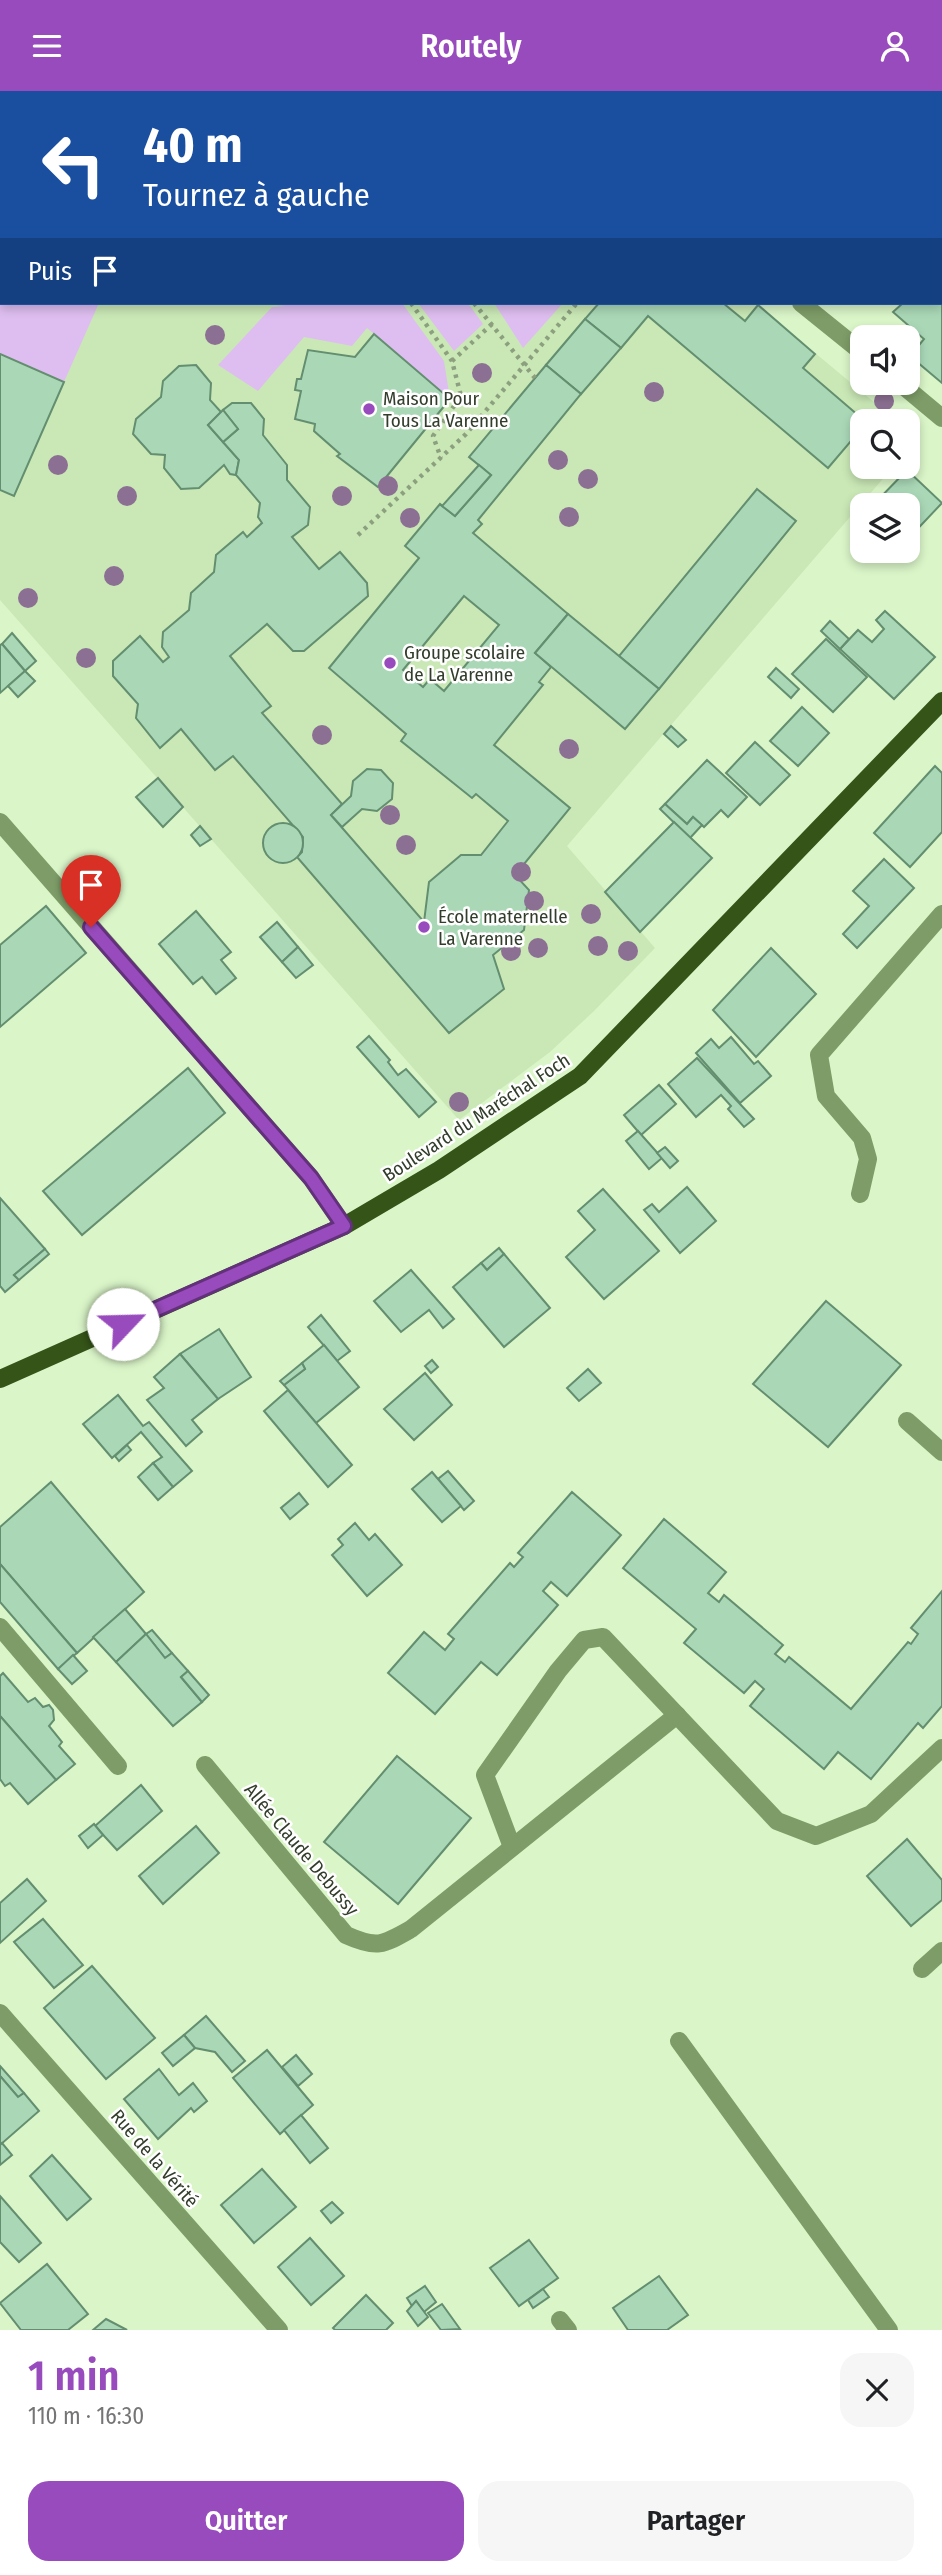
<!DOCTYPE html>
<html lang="fr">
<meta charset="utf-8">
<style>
:root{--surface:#fff;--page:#f6f6f6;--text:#202124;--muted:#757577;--accent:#984bbd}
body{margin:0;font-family:"Fira Sans Condensed",sans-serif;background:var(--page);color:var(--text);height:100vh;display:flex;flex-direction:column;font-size:26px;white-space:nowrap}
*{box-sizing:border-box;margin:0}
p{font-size:23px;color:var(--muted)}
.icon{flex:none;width:38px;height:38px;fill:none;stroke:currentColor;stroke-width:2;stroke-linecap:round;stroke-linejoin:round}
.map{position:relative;height:2239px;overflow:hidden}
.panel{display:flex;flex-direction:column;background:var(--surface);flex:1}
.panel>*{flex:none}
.top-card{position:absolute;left:0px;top:0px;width:943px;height:214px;box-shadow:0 4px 10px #0003;background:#1a4fa0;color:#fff;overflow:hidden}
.tools{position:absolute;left:850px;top:234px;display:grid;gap:14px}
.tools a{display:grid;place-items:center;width:70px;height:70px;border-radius:14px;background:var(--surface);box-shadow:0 4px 10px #0003;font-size:35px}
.pin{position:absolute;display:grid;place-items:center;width:60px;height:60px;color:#fff;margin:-72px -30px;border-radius:50% 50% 50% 0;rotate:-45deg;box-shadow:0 0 7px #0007}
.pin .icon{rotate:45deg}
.me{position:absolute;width:77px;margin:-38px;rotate:66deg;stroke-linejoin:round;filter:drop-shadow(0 0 5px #0008)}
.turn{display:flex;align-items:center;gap:24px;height:147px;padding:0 28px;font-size:32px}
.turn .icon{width:91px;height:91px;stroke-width:2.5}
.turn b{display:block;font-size:49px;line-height:60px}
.then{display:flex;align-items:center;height:66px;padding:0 28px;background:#0003;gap:14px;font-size:26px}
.round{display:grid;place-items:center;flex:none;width:74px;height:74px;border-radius:21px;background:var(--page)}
.summary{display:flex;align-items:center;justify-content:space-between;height:119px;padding:0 28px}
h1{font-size:42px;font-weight:600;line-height:52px;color:var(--accent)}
.cta{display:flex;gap:14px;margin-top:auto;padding:14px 28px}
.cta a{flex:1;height:80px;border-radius:21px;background:var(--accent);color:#fff;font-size:28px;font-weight:600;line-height:80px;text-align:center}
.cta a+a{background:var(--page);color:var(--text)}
header{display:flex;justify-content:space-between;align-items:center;height:91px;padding:0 28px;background:var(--accent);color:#fff;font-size:32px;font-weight:600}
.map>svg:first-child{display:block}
.built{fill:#cae8b6}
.green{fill:#debef0}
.building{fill:#aad8b7;stroke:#638e6f;stroke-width:2;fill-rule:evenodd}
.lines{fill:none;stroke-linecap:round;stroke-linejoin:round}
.path{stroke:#8ca07f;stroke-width:4.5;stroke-dasharray:3.5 5;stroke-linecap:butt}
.minor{stroke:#7d9c67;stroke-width:18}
.major{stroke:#345418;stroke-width:18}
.tree{fill:#8c7093}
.route-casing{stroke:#63317b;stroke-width:18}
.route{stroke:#984bbd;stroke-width:12}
.poi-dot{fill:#984bbd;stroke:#fff;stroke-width:2.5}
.labels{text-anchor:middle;stroke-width:5;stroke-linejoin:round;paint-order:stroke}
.poi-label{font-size:19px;fill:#323d2b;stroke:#fff;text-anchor:start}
.street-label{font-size:19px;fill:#323d2b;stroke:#fff}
</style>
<header><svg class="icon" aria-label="menu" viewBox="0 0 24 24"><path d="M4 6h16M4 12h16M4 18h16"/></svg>Routely<svg class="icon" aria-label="person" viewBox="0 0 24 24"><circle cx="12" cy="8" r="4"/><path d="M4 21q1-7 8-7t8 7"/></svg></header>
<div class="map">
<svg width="942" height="2239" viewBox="0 0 942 2239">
<rect width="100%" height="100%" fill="#daf5c8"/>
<!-- built -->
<polygon class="built" points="0,0 500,2 2,2 2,212 755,212 898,331 863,331 863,376 893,376 567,755 655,857 594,920 550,961 459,1029 0,509"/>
<!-- green -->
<g class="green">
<polygon points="0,128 2,212 99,212 64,291 0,263"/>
<polygon points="260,212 402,212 444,270 450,308 367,237 352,255 304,246 258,300 218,274 272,216 285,215"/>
<polygon points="418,212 464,212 470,215 483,233 454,260"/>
<polygon points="494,212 563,212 523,257"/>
</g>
<!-- building -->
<g class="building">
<polygon points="11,0 358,0 357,2"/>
<polygon points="942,178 942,292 910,265 924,248 893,221 903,212 942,212"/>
<polygon points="599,212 723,212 745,230 758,214 815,263 803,277 866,331 863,331 863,336 828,377 648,225 621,257 585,228"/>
<polygon points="585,228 621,257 581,303 546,274"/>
<polygon points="374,243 450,308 378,396 337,365 340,363 314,340 315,333 295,328 301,300 295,299 297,288 301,288 308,259 355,266"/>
<polygon points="0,263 64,291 14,405 0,399"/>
<polygon points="196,274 211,292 210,309 221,321 208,334 239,369 236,384 230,383 224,374 199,397 181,398 164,377 165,364 151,363 133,343 136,328 161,306 163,290 179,275"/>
<path d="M546,274L581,303L478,429L482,433L473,442L568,523L535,562L551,576L539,591L543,594L494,654L570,717L515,784L529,799L524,839L493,864L504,898L449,942L297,766L302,761L303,746L233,665L215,679L181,638L160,657L136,627L138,613L113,585V570L140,545L163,571L169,566L162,556L163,541L189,519L191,502L214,481L216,464L243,441L247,446L262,432L258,426L260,412L236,384L239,369L223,351L238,338L223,319L232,312H251L264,328L263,344L287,374V389L310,416L308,434L292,446L319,478L340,461L367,492L368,505L304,560H293L267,533L230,565L271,615L262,622L342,713L331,724L424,831L429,791L461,764H481L508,730L476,703L472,707L401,650L406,643L329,577L419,467L405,455L440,413L455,425L491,384L469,366ZM464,505L499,534L444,600L430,588L423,596L403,579Z"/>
<polygon points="223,319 238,338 223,351 208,334"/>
<polygon points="479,374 491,384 455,425 442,415"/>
<polygon points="907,379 942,412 908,448 908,415 872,415"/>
<polygon points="757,398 796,430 659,598 619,565"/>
<polygon points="885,520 935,566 894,608 840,558 858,539 872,551 884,538 876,529"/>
<polygon points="568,523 659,598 625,638 535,562"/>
<polygon points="830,530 849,548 840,558 821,540"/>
<polygon points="12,542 36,570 25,580 2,553"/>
<polygon points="826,548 867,586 833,621 792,583"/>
<polygon points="2,553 25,580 0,602 0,554"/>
<polygon points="776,577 799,598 791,607 768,586"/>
<polygon points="25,580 35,590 18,606 8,595"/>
<polygon points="802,616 829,642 798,675 770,650"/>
<polygon points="671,635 686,649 678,656 664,643"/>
<polygon points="755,651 790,684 760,714 726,682"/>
<polygon points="707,669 747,706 728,726 721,719 704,736 693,726 687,733 665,713"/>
<polygon points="935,675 942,682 942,741 910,776 874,742"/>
<polygon points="367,678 381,679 393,692 392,708 377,720 362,718 342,736 331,724 351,705 353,690"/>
<polygon points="158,687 183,716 163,736 136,706"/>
<polygon points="665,713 687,733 693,726 702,734 690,747 660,718"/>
<polygon points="674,731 712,767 640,841 605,801"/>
<circle cx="283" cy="752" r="20"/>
<polygon points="200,735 211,748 200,755 191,744"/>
<polygon points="884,768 914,797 857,857 843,843 869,815 853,800"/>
<polygon points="46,815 86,862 0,936 0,854"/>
<polygon points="196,820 231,861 221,869 236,887 216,903 202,886 193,893 159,853"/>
<polygon points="277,831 298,856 282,871 260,846"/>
<polygon points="298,856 313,874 296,887 282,871"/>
<polygon points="771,857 816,903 756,966 713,919"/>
<polygon points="369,945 390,969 388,971 398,984 406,978 436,1011 419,1026 357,956"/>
<polygon points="731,946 754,973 758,970 771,985 740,1012 696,962 711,948 719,957"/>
<polygon points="697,967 754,1028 744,1036 728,1018 731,1015 721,1004 696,1026 668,993"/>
<polygon points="188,977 225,1022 82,1144 43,1100"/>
<polygon points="659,994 676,1013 641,1044 624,1024"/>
<polygon points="638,1040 662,1067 649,1078 626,1050"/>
<polygon points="665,1056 678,1070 670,1077 657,1062"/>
<polygon points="687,1096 716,1130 680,1162 644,1119 652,1113 659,1121"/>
<polygon points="603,1098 659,1160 604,1208 566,1166 595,1139 578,1120"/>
<polygon points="0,1107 45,1158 14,1184 19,1189 5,1201 0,1195"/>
<polygon points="499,1157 504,1163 487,1179 481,1172"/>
<polygon points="45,1158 49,1163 19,1189 14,1184"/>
<polygon points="504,1163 550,1217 504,1256 453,1196 481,1172 487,1179"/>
<polygon points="411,1179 454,1228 443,1237 429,1219 401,1241 374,1210"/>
<polygon points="826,1210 901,1274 828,1356 753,1293"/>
<polygon points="321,1224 350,1260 337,1270 308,1236"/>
<polygon points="219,1238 251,1286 218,1308 180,1263"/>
<polygon points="324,1254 359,1296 316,1332 284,1294 305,1278 302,1272"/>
<polygon points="180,1263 218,1308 192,1329 202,1341 186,1355 147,1309 164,1297 154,1286"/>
<polygon points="432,1269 438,1276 431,1282 425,1275"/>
<polygon points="302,1272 305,1278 284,1294 280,1290"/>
<polygon points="588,1278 601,1292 579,1310 567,1297"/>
<polygon points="425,1282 452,1314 414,1349 384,1318"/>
<polygon points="288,1299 352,1374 328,1396 264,1320"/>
<polygon points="118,1304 143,1335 149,1331 192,1380 173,1396 153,1372 162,1366 141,1341 112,1367 83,1333"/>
<polygon points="127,1354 131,1359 119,1370 115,1365"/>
<polygon points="153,1372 173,1396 158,1409 138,1386"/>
<polygon points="448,1380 474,1410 464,1419 438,1388"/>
<polygon points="432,1381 461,1415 442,1431 412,1398"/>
<polygon points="51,1391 144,1501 77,1562 0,1473 0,1436"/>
<polygon points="572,1401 621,1444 567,1505 551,1491 543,1500 558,1514 497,1584 481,1571 435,1623 388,1582 424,1541 445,1559 454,1548 448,1543 510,1472 514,1476 523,1466 518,1462"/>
<polygon points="299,1402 308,1413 290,1428 281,1417"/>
<polygon points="664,1428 726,1481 708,1502 719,1511 724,1504 783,1554 775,1563 785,1571 789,1566 851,1618 908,1551 911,1553 918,1543 911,1537 942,1500 942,1615 923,1637 918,1632 871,1688 838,1661 824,1678 750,1615 764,1598 755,1590 744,1602 684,1552 696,1538 623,1477"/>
<polygon points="355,1432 369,1449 375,1443 402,1474 367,1505 332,1464 343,1454 338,1448"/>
<polygon points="0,1473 77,1562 58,1578 0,1511"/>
<polygon points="125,1518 146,1543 116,1571 93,1546"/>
<polygon points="152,1539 172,1562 165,1567 146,1543"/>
<polygon points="146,1543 165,1567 172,1562 188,1580 181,1586 202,1611 173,1635 116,1571"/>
<polygon points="73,1564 87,1580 72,1593 58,1578"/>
<polygon points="188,1580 209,1604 202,1611 181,1586"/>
<polygon points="3,1582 28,1611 35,1607 43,1616 49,1614 53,1619 54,1629 49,1635 62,1651 59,1655 75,1673 56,1689 0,1625 0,1585"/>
<polygon points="0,1625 56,1689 28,1713 10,1692 5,1695 0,1688"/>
<polygon points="397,1665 471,1727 398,1813 324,1751"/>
<polygon points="141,1694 162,1720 117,1759 95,1735"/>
<polygon points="94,1733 103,1744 88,1757 79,1745"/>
<polygon points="196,1735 219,1762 163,1813 139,1785"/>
<polygon points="907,1748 942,1789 942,1809 911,1835 867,1785"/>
<polygon points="27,1788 46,1810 0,1852 0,1812"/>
<polygon points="43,1828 83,1874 54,1897 14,1851"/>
<polygon points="92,1875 155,1947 106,1988 44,1917"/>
<polygon points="206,1925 245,1970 232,1981 215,1961 195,1957 184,1944"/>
<polygon points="184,1944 195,1957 173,1975 162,1962"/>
<polygon points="267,1959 313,2014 280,2043 233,1987"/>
<polygon points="296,1964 312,1983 298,1995 282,1976"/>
<polygon points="0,1975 24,2002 18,2006 0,1985"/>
<polygon points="159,1978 179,2004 193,1992 207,2010 194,2021 191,2017 158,2048 124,2008"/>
<polygon points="0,1985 18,2006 24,2002 39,2020 0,2054"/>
<polygon points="301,2024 328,2057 310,2072 284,2039"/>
<polygon points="2,2052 12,2064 0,2074 0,2054"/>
<polygon points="52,2064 91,2108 67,2129 30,2085"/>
<polygon points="262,2078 296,2116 254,2152 221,2114"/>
<polygon points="0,2105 41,2152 19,2171 0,2151"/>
<polygon points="332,2111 343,2122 331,2132 321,2120"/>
<polygon points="310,2147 344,2185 311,2214 278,2176"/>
<polygon points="529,2149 558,2187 519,2215 490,2177"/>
<polygon points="47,2173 88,2223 68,2239 21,2239 0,2212"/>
<polygon points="659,2185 688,2224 667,2239 628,2239 613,2217"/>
<polygon points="425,2195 436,2211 424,2221 416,2210 412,2215 407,2207"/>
<polygon points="543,2198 549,2206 533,2217 528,2209"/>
<polygon points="366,2204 393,2232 386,2239 335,2239 333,2237"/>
<polygon points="416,2210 428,2226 418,2235 407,2220"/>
<polygon points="442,2213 460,2238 441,2239 428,2222"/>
<polygon points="106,2228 127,2239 93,2239"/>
</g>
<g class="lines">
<!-- path -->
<g class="path">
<polyline points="430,2 430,0"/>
<polyline points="411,212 452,270 461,305 433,345 441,367"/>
<polyline points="474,212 535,287"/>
<polyline points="452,270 492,233"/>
<polyline points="358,444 466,343 577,212"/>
</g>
<!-- minor -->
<g class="minor">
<polyline points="542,0 544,2"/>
<polyline points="506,2 506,0"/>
<polyline points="857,2 859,0"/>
<polyline points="801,212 863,262"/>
<polyline points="900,292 942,327"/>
<polyline points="0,731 311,1087 344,1135"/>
<polyline points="860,1103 868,1068 862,1047 826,1005 819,964 942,823"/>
<polyline points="907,1330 942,1361"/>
<polyline points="0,1536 118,1675"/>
<path d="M205,1674L346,1844C377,1858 383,1854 411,1838L677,1624"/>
<polyline points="512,1756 485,1684 558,1580 584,1549 603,1546 777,1730 816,1745 871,1723 942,1657"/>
<polyline points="922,1878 942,1860"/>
<polyline points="0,1922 279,2239"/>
<polyline points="679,1950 889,2239"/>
<polyline points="560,2229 568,2239"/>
</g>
<!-- major -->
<polyline class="major" points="0,1288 344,1135 439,1079 580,985 942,610"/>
</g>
<!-- trees -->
<g class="tree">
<circle cx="215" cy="244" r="10"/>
<circle cx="482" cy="282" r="10"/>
<circle cx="654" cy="301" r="10"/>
<circle cx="884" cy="310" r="10"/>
<circle cx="558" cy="369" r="10"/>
<circle cx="58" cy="374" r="10"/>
<circle cx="588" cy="388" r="10"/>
<circle cx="388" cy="395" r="10"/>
<circle cx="127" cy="405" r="10"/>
<circle cx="342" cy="405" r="10"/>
<circle cx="569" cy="426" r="10"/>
<circle cx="410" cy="427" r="10"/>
<circle cx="114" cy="485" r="10"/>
<circle cx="28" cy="507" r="10"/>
<circle cx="86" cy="567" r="10"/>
<circle cx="322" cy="644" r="10"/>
<circle cx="569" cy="658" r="10"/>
<circle cx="390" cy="724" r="10"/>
<circle cx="406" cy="754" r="10"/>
<circle cx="521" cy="781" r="10"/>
<circle cx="534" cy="810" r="10"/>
<circle cx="591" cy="823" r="10"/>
<circle cx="598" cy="855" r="10"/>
<circle cx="538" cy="857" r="10"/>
<circle cx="511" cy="860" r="10"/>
<circle cx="628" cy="860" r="10"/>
<circle cx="459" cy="1011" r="10"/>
</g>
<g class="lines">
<!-- route casing -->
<g class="route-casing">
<polyline id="route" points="91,836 311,1087 344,1135 123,1233"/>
</g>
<!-- route -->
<use href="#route" class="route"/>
</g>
<!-- markers -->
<g class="poi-dot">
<circle cx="369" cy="318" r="7"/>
<circle cx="390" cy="572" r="7"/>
<circle cx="424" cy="836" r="7"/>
</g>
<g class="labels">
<!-- poi labels -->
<g class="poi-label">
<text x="383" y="314">Maison Pour<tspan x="383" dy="22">Tous La Varenne</tspan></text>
<text x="404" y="568">Groupe scolaire<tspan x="404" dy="22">de La Varenne</tspan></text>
<text x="438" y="832">École maternelle<tspan x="438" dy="22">La Varenne</tspan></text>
</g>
<!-- street labels -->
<g class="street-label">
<text transform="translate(476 1026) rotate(-33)" y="7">Boulevard du Maréchal Foch</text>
<text transform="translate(302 1758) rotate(50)" y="7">Allée Claude Debussy</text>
<text transform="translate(155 2067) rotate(49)" y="7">Rue de la Vérité</text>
</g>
</g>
</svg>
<div class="tools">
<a><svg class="icon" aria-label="sound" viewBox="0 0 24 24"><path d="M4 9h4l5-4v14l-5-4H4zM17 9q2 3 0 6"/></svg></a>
<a><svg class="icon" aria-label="search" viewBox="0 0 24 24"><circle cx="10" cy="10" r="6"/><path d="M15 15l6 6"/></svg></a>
<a><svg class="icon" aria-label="layers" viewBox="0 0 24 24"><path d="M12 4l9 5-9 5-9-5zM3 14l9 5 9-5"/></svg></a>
</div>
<div class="pin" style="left:91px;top:836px;background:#d93025"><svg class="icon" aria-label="arrive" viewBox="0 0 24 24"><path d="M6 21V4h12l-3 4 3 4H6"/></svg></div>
<svg class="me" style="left:123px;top:1233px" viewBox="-20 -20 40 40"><circle r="19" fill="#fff"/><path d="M0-13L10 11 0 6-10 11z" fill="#984bbd"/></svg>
<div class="top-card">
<div class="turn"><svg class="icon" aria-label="left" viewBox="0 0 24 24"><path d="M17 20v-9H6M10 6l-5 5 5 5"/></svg><div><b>40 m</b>Tournez à gauche</div></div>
<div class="then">Puis<svg class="icon" aria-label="arrive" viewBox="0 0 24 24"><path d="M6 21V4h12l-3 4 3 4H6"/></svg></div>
</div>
</div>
<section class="panel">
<div class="summary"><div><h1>1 min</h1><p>110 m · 16:30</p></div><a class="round"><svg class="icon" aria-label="close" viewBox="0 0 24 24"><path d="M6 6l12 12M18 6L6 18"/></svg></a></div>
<div class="cta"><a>Quitter</a><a>Partager</a></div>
</section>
